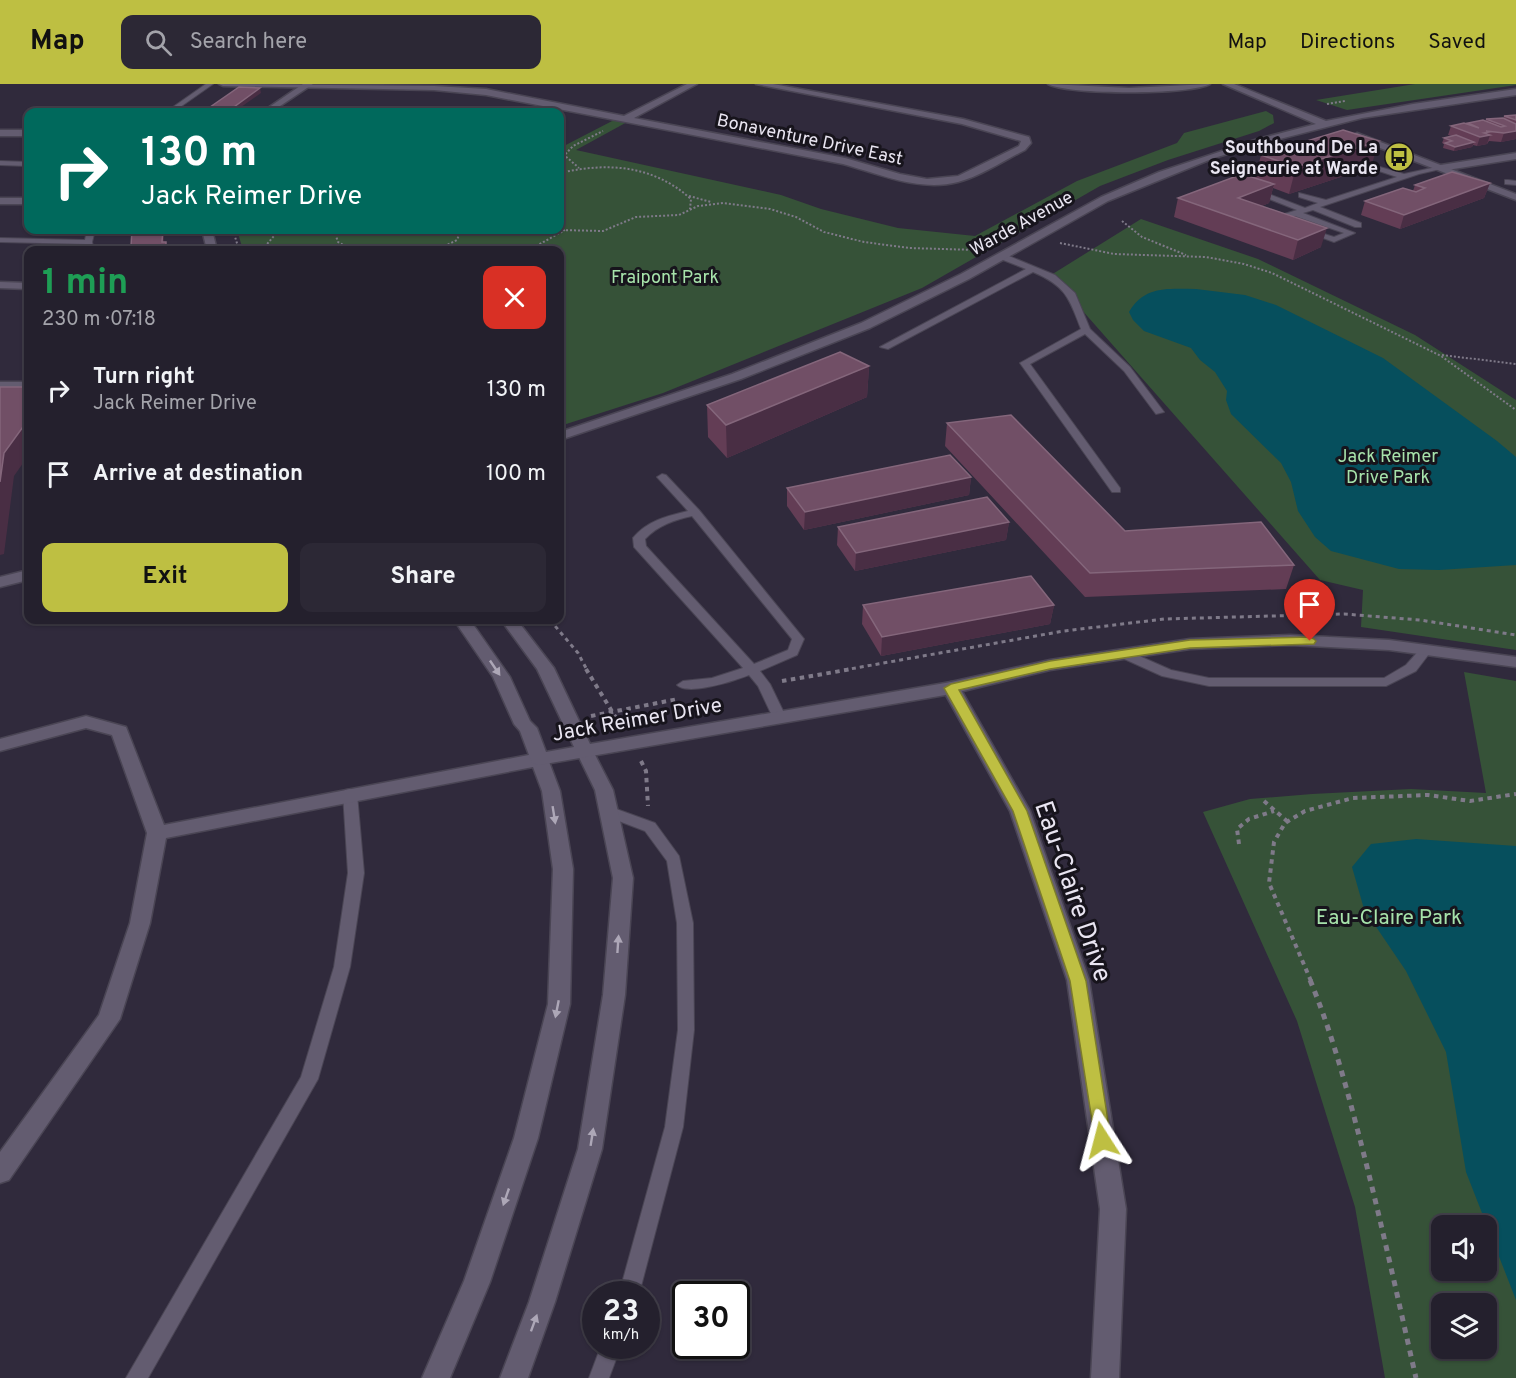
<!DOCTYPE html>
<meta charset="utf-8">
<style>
:root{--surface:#24202d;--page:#2c2835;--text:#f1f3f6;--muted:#a3a3aa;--line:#413e49;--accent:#bebf42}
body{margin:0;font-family:Overpass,sans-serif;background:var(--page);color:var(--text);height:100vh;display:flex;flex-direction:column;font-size:22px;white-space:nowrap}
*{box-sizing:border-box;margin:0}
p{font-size:20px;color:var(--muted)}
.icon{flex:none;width:33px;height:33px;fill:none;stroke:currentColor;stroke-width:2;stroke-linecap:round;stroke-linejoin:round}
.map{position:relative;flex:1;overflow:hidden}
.details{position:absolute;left:24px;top:162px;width:540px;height:378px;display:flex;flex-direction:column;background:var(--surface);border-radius:12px;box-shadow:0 2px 4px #0004,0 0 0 2px var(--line)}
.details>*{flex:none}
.banner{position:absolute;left:24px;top:24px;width:540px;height:126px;border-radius:12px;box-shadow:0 2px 4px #0004,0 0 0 2px var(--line);background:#00695c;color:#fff;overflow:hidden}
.tools{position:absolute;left:1431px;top:1131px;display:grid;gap:12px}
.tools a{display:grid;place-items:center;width:66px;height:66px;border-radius:12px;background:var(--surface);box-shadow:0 2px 4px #0004,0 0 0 2px var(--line);font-size:30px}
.speed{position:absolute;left:582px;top:1197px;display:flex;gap:12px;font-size:30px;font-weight:700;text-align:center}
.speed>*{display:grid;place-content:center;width:78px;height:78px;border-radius:50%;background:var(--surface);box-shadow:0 2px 4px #0004,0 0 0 2px var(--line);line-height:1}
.speed small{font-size:15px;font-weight:400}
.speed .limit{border:3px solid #111;border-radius:9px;background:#fff;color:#111}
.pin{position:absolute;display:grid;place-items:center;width:51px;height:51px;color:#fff;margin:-62px -26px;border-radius:50% 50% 50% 0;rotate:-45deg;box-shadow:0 0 6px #0007}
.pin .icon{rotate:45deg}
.me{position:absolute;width:66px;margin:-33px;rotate:351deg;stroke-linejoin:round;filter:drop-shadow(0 0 4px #0008)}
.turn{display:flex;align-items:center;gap:21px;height:126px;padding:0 18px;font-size:27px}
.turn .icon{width:78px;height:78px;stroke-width:2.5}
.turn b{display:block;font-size:42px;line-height:51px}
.round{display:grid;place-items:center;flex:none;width:63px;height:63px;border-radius:12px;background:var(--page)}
.headline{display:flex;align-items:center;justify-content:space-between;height:102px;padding:0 18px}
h1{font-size:36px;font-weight:700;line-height:45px;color:#1e9e55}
.cta{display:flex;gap:12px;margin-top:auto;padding:12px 18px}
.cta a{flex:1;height:69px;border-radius:12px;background:var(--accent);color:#111;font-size:24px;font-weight:700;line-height:69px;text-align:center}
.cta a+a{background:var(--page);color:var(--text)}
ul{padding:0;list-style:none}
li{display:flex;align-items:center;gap:18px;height:84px;padding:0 18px}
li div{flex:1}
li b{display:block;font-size:22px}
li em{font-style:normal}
header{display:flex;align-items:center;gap:36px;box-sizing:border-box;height:84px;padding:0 30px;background:var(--accent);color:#111}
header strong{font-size:28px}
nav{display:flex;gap:33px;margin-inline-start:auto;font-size:21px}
.search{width:420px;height:54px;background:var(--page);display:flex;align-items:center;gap:15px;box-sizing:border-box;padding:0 21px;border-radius:12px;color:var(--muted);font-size:22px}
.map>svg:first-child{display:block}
.green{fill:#365238;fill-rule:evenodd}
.water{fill:#064f5d}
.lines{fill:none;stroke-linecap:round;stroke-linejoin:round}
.service-casing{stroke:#4a4554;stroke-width:2}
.minor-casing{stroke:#4a4554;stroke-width:3}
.tertiary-casing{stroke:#4a4554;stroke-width:3}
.path-far3{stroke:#7f7a89;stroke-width:2;stroke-dasharray:2 2;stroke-linecap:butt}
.path-far2{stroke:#7f7a89;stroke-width:3;stroke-dasharray:4 4;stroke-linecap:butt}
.path-far1{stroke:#7f7a89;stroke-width:4;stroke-dasharray:4.5 4.5;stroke-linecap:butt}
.path{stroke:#7f7a89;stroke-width:5;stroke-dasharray:6 6;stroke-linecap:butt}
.service{fill:#635c70;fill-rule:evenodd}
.minor{fill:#635c70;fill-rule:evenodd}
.tertiary{fill:#635c70;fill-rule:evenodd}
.wall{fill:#633d55}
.shaded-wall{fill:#492e44}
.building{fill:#714f66;stroke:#84667b;stroke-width:1.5}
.oneway{fill:#ada7b7}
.route{fill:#bebf42;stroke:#7c7c2b;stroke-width:1.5}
.labels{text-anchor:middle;stroke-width:6;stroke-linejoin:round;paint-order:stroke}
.far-street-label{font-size:18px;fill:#e9e5f1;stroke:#17141c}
.far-poi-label{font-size:18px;font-weight:bold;fill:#e9e5f1;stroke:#17141c;text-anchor:end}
.far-park-label{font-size:18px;fill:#a7e3ab;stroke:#17141c}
.street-label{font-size:21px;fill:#e9e5f1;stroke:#17141c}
.park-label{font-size:21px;fill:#a7e3ab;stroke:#17141c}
.near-street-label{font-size:26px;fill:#e9e5f1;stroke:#17141c}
</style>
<header>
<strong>Map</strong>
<div class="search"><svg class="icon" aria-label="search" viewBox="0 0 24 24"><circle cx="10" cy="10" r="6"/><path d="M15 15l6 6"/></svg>Search here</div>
<nav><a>Map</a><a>Directions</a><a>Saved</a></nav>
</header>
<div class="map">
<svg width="1516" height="1294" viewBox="0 0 1516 1294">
<rect width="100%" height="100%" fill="#302a3c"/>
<!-- green -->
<g class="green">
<polygon points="1415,0 1516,0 1516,1 1347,26 1316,16"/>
<polygon points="1266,27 1273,31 1274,39 1259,47 1168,76 1100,102 922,204 663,309 560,342 560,166 243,166 237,146 560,146 560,64 616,35 629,37 576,66 781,111 821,125 898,144 975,152 1077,97 1177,59 1184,49"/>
<polygon points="1141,135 1258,175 1415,251 1516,316 1516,566 1361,543 1363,506 1320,496 1051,191"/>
<path d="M1464,588L1516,597V1294H1385L1355,1123L1297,937L1203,728L1250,715L1312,710L1411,705L1486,709ZM1442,1142H1486V1186H1442ZM1442,1220H1486V1264H1442Z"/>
</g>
<!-- water -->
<g class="water">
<path d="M1196,205L1245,211L1276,221L1383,274L1497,357L1516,373V481L1439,486L1399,485L1331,467L1315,453L1298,427L1291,398L1281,379L1231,330L1226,316L1227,307L1215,288L1200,276L1191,264L1144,247L1133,236L1129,228C1145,201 1169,205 1196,205Z"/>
<polygon points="1416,755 1516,762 1516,1216 1466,1088 1446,968 1406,887 1364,825 1352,783 1371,760"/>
</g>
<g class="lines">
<!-- service casing -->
<g class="service-casing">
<g id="service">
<polygon points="206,0 213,0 173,28 166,28"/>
<polygon points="0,77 28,78 28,82 0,81"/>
<polygon points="1373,81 1404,90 1441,82 1445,84 1419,90 1320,123 1361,139 1361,143 1355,143 1313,126 1303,129 1355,149 1334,158 1304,147 1308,145 1334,153 1344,149 1295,132 1282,136 1282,139 1272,138 1272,134 1297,126 1254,109 1261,107 1305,124 1318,119 1299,113 1299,109 1326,116 1397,93 1373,85"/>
<polygon points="1508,96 1516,97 1516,101 1505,100 1505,96"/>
<polygon points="87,146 95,146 92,158 94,166 86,166 85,160 0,158 0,154 85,156"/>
<path d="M998,170H1004L1055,191L1075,209L1090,245L1130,283L1164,328L1156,330L1124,287L1085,250L1030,280L1120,404V408H1112L1020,279L1081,245C1069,214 1066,202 1033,188L888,265L880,263L1026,185L998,174Z"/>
<path d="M662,390L666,391L699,426L804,555L797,571L760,587L770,600L786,633L784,636H774L758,602L749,591C734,597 688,612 677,601L683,597L712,594L743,584L634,463L633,454C647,437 667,432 688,427L657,393ZM692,432L792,555L788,566L754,580L646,462L645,455C658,441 675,436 692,432Z"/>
<polygon points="1426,562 1432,566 1416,587 1386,602 1209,602 1162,592 1120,573 1118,570 1120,567 1128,567 1171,586 1209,594 1384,594 1406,581 1422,563"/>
<polygon points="350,705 355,706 357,710 364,789 350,883 318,995 148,1294 126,1294 301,993 334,883 348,789 343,710 345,706"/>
<polygon points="608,722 655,739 679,772 693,839 694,946 683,1043 639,1210 619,1210 665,1043 678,946 677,839 667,777 645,747 603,731 601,727 603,723"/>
<polygon points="601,1262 621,1262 609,1294 589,1294"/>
</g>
</g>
<!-- minor casing -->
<g class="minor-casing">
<g id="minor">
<path d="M219,0L434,2L486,5L624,32L687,0H697L634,34L845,74L900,90L927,95L958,92L1019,62L1021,57L962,40L756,0H773L963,35L1029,53L1031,59L1025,66C1003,77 981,92 958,98C920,108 879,90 843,80L486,11L434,6L223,2Z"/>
<path d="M1048,0L1129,4L1210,0C1192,11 1066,11 1048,0Z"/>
<rect x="0" y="46" width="28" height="6"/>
<polygon points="1516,69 1516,75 1441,87 1436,84 1441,81"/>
<rect x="0" y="114" width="28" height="6"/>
<polygon points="0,198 28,199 28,205 0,204"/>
<rect x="0" y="298" width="28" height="8"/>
<polygon points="28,486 28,496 0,503 0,493"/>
<polygon points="951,598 957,600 960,604 1030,727 1089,896 1126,1125 1119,1294 1091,1294 1100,1125 1067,896 1010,727 942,604 945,600"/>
<polygon points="86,632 126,643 164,741 539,669 546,671 548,675 560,707 573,785 570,920 538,1054 490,1198 450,1294 422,1294 464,1197 514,1054 548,920 553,785 542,707 533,683 166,754 150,839 120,935 9,1096 0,1099 0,1068 99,931 130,839 147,749 112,651 86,644 0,667 0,655"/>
<polygon points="585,661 591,663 613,706 633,794 625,911 602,1065 555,1218 528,1294 500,1294 529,1218 578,1065 603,911 613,794 595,706 576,667 579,663"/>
</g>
</g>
<!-- tertiary casing -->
<g class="tertiary-casing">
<g id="tertiary">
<polygon points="303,0 313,0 271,28 262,28"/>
<polygon points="1223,0 1234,0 1326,37 1413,20 1516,5 1516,11 1362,34 1264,59 1214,74 1108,117 969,195 870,244 741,295 560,356 560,348 732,290 861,239 961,190 1101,113 1159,88 1258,55 1316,40"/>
<polygon points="1357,49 1516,110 1516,116 1354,54 1352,52"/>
<polygon points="202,146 212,146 217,166 207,166"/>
<polygon points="454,536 470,536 510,593 530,637 537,644 546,668 574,663 537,585 501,536 517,536 554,584 590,660 951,598 1050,576 1190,555 1290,551 1389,556 1516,573 1516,583 1389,566 1290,561 1190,565 1050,586 951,610 539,681 532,679 520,647 514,640 493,593"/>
</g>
</g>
<!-- path-far3 -->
<g class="path-far3">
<polyline points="1327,20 1345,17"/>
<polyline points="563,70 579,84"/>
<polyline points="560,76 573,62 603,47"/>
<path d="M560,89C608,78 653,81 691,115L690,125"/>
<polyline points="689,112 711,118"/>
<polyline points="1122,137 1142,153 1186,171"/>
<polyline points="233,146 239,166"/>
<polyline points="334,146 338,158 352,166"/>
<polyline points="484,146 533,146"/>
<polyline points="558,146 603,147 636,133 679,131 698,122 723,119 770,125 796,133 824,148 864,158 909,164 977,166"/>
<polyline points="1060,159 1114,170 1206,173 1244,180 1272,189 1441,272 1516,326"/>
<polyline points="262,166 279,146"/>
<polyline points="437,166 457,156 461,146"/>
<polyline points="529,166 565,146"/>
<polyline points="1442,271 1516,280"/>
</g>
<!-- path-far2 -->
<g class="path-far2">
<polyline points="550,536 578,569 587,586"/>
<polyline points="844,586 1064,547 1164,535 1344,530 1420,536 1516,551"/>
</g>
<!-- path-far1 -->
<g class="path-far1">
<polyline points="586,585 621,642"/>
<polyline points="782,597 852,585"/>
<polyline points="591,632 678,615"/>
<polyline points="641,677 646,687 648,722"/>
<polyline points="1264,717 1288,738"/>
<polyline points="1239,760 1237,745 1249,735 1274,727"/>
<polyline points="1311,897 1269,799 1274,758 1285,739 1305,727 1353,714 1428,711 1470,717 1516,710"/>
</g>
<!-- path -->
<path class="path" d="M1310,896C1330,944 1344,994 1357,1044C1379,1127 1397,1211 1416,1294"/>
<!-- service -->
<use href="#service" class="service"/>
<!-- minor -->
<use href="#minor" class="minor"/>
<!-- tertiary -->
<use href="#tertiary" class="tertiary"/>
</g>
<!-- wall -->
<g class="wall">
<polygon points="1516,31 1516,55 1501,58 1489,57 1487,60 1477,62 1473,61 1472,63 1454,67 1443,64 1444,60 1442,59 1444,54 1452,52 1448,51 1451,42 1486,37 1486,35 1504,34 1504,32"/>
<polygon points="1261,71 1371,83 1289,110 1273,104 1269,119 1262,122 1321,163 1293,176 1174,133 1178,114 1255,94"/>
<polygon points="1490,99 1484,114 1400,145 1361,131 1365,117 1413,107 1415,101"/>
<polygon points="869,282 867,313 727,374 708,353 707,321"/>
<polygon points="947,339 1125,447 1294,481 1286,505 1085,513 945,362"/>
<polygon points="971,393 969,411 804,446 787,422 787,404"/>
<polygon points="1009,438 1006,456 855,487 837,461 838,443"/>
<polygon points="863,521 1054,521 1050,540 881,572 862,540"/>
</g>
<!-- shaded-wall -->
<g class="shaded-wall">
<polygon points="260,4 261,9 234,28 227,28"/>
<polygon points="1516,47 1516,55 1501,58 1504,49"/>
<polygon points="1489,48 1487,52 1490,51 1487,60 1477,62 1480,53 1484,49"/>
<polygon points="1379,57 1371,83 1289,110 1296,83"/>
<polygon points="1474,58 1472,63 1454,67 1455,63"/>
<polygon points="1490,99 1484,114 1400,145 1404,131"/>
<polygon points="1274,100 1269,119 1234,133 1238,114"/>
<polygon points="1327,144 1321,163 1293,176 1298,156"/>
<polygon points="163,146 164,146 164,164 162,158"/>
<polygon points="137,161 139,166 132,166 131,162"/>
<polygon points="869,282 867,313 727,374 726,341"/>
<polygon points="28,336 28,372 14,392 4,470 0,471 0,398 4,369"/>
<polygon points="971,393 969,411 804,446 805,428"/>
<polygon points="1009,438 1006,456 855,487 856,469"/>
<polygon points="1054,521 1050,540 881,572 882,553"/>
</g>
<!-- building -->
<g class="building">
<polygon points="239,3 260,4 227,28 203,28"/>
<polygon points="1516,31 1516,36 1504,32"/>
<polygon points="1503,34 1516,40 1516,47 1504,49 1486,47 1489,48 1484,49 1490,51 1480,53 1451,42 1464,39 1479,44 1468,39 1483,36 1501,43 1505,42 1486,35"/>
<polygon points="1343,46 1379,57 1296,83 1261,71"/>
<polygon points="1456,51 1474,58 1455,63 1445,59 1452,57 1444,54"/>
<polygon points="1452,88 1490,99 1404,131 1365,117 1403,104 1416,108 1425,104 1415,101"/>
<polygon points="1242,90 1274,100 1238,114 1327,144 1298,156 1178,114"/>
<polygon points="132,146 163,146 162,158 166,158 166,166 136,166 137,161 131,162"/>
<polygon points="840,268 869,282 726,341 707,321"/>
<polygon points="0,303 28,303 28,336 4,369 0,398"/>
<polygon points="1011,331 1125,447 1261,438 1294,481 1090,489 947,339"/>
<polygon points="950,371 971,393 805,428 787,404"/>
<polygon points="987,413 1009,438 856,469 838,443"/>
<polygon points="1031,492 1054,521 882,553 863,521"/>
</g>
<!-- one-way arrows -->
<defs><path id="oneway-solid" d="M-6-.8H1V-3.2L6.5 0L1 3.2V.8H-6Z" transform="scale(1.5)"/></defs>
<g class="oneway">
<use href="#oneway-solid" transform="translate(495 584) rotate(56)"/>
<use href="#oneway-solid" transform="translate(554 731) rotate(81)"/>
<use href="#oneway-solid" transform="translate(618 860) rotate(-86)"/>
<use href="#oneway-solid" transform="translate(557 925) rotate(101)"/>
<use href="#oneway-solid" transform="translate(592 1053) rotate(-81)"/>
<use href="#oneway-solid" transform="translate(506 1113) rotate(109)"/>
<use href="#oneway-solid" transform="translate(534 1239) rotate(-70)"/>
</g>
<!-- route -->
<polygon class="route" points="1310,553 1314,555 1316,557 1314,560 1190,564 1050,585 959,606 1027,727 1086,897 1111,1056 1109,1062 1102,1065 1096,1062 1070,897 1013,727 944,604 951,600 1050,577 1190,556"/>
<!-- icons -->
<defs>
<g id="bus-disc" transform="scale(1.5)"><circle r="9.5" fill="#bebf42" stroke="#17141c"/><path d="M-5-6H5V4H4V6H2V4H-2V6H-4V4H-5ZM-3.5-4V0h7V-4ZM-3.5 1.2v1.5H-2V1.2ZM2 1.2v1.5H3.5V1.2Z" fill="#111"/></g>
</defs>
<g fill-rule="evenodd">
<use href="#bus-disc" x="1399" y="73"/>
</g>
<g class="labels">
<!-- far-street labels -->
<g class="far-street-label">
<text transform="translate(810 55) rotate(12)" y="6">Bonaventure Drive East</text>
<text transform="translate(1021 139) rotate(-29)" y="6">Warde Avenue</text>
</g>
<!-- far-poi labels -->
<g class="far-poi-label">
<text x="1378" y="69">Southbound De La<tspan x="1378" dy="21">Seigneurie at Warde</tspan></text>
</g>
<!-- far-park labels -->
<g class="far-park-label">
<text x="665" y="199">Fraipont Park</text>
<text x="1388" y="378">Jack Reimer<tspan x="1388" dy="21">Drive Park</tspan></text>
</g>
<!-- street labels -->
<g class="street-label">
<text transform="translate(637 635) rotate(-10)" y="7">Jack Reimer Drive</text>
</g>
<!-- park labels -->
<g class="park-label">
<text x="1389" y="840">Eau-Claire Park</text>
</g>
<!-- near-street labels -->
<g class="near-street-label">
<text transform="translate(1074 807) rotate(71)" y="9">Eau-Claire Drive</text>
</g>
</g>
</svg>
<div class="tools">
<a><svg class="icon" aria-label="sound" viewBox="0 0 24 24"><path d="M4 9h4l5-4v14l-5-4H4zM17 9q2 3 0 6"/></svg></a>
<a><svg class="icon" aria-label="layers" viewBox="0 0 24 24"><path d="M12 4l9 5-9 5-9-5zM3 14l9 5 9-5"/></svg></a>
</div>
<div class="speed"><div>23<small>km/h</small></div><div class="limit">30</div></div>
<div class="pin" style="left:1310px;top:557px;background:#d93025"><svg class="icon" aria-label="arrive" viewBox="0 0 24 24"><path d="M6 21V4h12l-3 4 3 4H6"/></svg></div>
<svg class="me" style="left:1102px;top:1056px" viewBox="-20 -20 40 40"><path d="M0-17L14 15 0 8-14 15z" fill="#bebf42" stroke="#fff" stroke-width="4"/></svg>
<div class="banner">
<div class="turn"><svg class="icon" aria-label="right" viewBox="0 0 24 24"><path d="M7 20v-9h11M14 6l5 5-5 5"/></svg><div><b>130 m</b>Jack Reimer Drive</div></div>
</div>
<section class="details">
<div class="headline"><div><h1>1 min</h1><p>230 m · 07:18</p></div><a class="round" style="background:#d93025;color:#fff"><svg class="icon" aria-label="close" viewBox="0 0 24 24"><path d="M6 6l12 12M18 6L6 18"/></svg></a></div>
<ul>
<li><svg class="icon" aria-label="right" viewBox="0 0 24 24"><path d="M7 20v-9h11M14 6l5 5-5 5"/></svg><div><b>Turn right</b><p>Jack Reimer Drive</p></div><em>130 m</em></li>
<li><svg class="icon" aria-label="arrive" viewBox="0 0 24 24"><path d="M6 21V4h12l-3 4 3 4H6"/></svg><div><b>Arrive at destination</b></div><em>100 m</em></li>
</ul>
<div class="cta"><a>Exit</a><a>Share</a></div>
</section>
</div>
